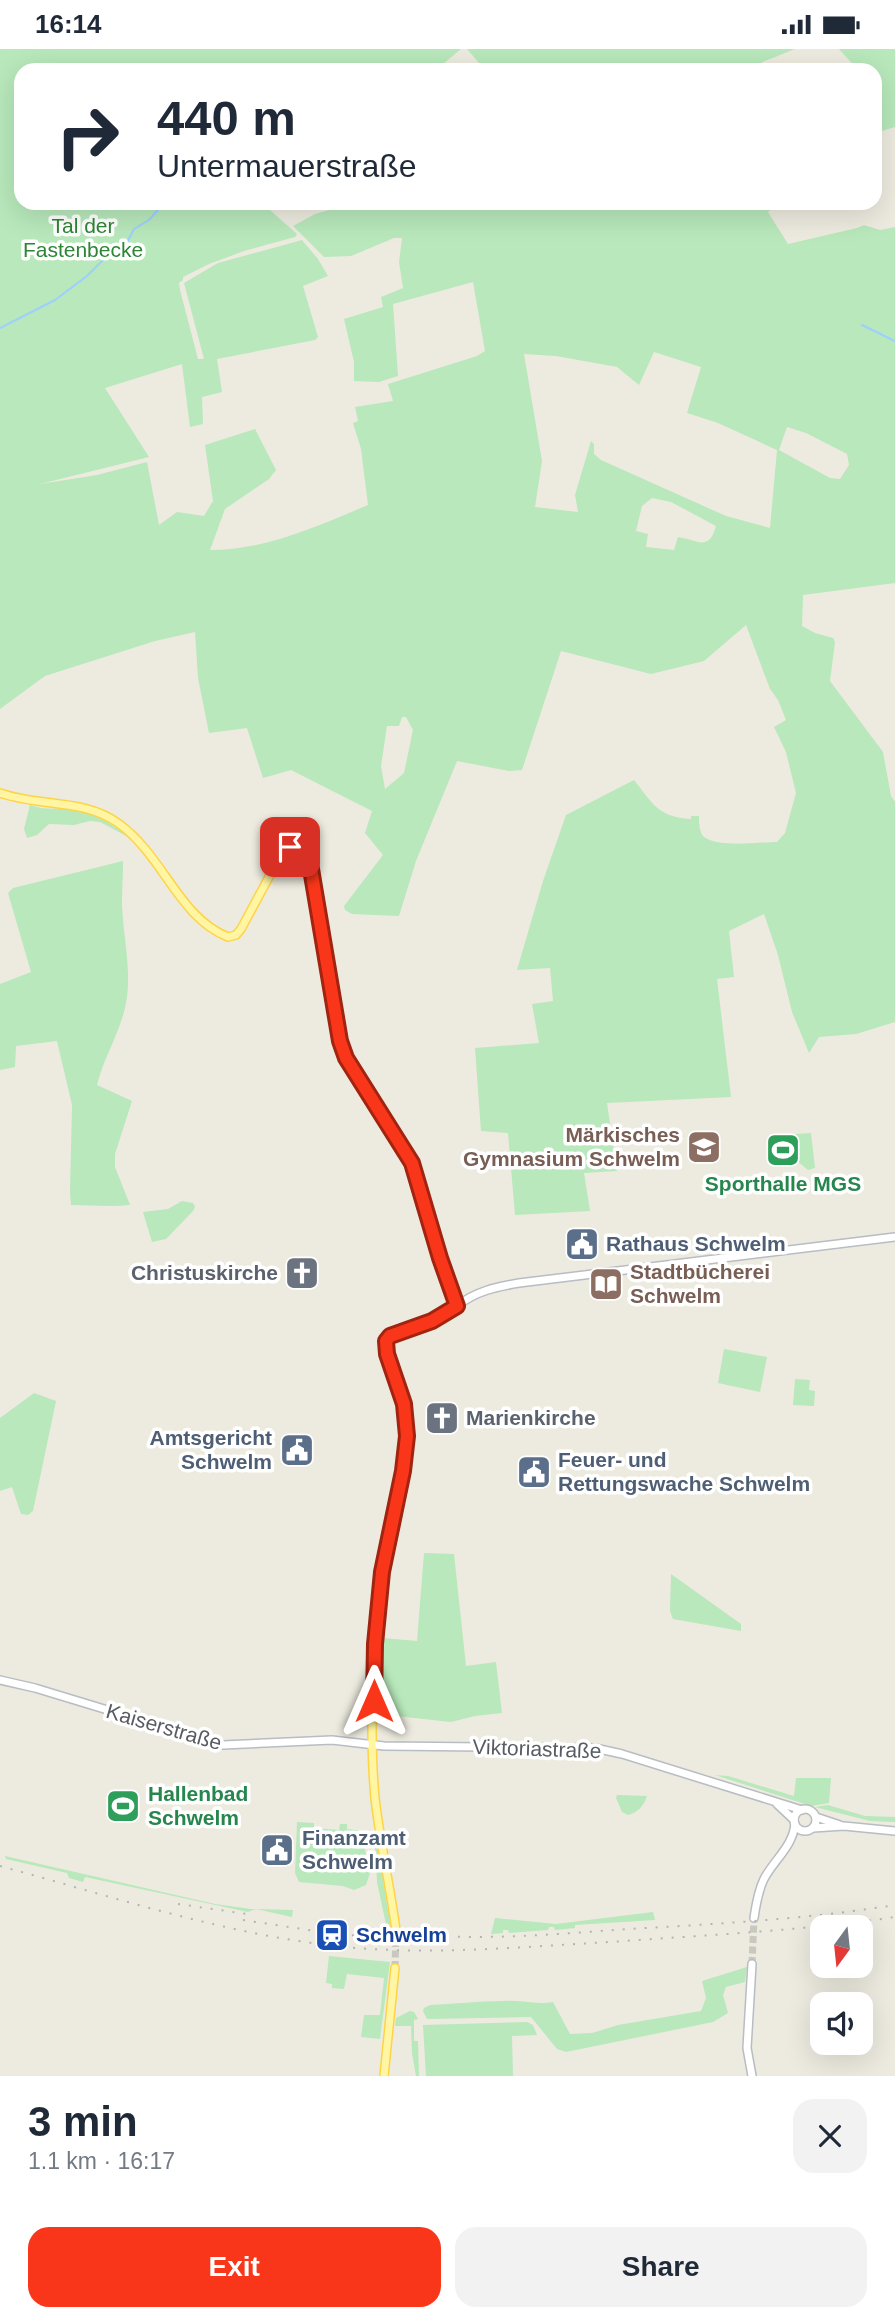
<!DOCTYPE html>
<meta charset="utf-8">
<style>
:root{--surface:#fff;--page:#f2f2f3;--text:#1f2937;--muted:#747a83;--accent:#f93619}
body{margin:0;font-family:Helvetica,sans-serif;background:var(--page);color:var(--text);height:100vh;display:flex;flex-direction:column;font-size:26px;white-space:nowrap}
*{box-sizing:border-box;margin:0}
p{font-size:23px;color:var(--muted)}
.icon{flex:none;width:38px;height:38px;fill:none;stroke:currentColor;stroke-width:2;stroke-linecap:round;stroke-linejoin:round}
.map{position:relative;height:2027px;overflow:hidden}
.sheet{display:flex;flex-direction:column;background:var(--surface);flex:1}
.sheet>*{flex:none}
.hud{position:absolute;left:14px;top:14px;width:868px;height:147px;border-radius:21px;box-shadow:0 7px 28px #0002;background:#fff;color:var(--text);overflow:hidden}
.needle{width:46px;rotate:195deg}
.controls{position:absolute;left:810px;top:1866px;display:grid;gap:14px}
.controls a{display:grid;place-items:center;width:63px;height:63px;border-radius:14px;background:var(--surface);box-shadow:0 7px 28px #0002;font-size:35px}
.pin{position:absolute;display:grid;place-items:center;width:60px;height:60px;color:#fff;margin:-30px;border-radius:14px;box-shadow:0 4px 10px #0006}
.me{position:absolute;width:77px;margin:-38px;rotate:0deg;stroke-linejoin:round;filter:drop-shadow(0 0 5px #0008)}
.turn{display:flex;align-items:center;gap:24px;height:147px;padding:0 28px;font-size:32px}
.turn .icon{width:91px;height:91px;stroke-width:2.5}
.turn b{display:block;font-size:49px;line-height:60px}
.round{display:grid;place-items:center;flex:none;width:74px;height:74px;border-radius:21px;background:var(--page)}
.head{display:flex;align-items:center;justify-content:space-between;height:119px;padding:0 28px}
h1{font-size:42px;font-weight:700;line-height:52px}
.button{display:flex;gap:14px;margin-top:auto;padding:14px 28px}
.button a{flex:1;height:80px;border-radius:21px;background:var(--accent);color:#fff;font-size:28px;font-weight:700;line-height:80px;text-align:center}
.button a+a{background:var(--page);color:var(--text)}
.status{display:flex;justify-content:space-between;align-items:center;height:49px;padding:0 35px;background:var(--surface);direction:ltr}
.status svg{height:19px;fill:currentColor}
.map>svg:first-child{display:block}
.green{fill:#b8e8bb;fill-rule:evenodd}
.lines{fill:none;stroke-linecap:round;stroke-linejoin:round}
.stream{stroke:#9dcfff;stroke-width:2}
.secondary-tunnel{stroke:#c8c7c0;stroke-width:7;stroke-dasharray:7 3.5;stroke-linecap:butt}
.primary-tunnel{stroke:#c8c7c0;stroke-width:7;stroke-dasharray:7 3.5;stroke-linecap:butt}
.secondary-casing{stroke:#b8bcc3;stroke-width:10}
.primary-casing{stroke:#fed447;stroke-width:10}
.secondary{stroke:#fff;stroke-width:7}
.primary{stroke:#fff5a2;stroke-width:7}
.rail{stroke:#b3b4b5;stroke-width:2;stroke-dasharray:2 9;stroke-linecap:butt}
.route-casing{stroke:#a22310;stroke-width:18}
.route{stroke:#f93619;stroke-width:12}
.labels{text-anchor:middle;stroke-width:7;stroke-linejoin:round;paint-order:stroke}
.park-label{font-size:21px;fill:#2d8535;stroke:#fff}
.education-label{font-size:21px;font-weight:bold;fill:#785e54;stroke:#fff;text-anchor:end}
.leisure-label{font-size:21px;font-weight:bold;fill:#27864d;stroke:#fff}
.service-label{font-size:21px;font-weight:bold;fill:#4e5e75;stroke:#fff;text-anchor:start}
.worship-label{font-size:21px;font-weight:bold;fill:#5b616d;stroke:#fff;text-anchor:end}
.street-label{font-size:21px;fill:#585c62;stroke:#fff}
.transit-label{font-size:21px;font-weight:bold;fill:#164399;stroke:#fff;text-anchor:start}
</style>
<div class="status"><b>16:14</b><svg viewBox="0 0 49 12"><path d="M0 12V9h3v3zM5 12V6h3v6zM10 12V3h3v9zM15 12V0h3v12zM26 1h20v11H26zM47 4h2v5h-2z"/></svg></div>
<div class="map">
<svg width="895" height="2027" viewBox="0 0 895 2027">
<rect width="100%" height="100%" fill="#edebdf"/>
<!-- green -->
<g class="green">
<path d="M0,0H461L436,21H21V154H262L297,185L295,188L244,202L209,215L183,228V231L179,234L180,241L198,310H204L184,234L218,214L302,191L318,210L328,227L303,237L318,288L315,291L217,310L222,343L202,348L203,375L190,378L182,315L105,339L149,408L40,435L97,426L147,413L159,476L177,463L204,467L213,452L205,396L255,380L276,421L269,430L225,460L210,501C266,501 318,477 368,456L361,400L353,374L358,372L355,358L393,352L388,335L477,307L485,302L473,233L393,255L398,327L379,333L354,332V313L344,270L383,258L381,248L403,239L399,213L402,189H394L351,207L324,208L293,177L315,165L353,154H780L768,163L788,195L857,179L864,176L880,181L895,178V534L803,546L802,577L815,584L833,589L835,593L830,632L883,703L891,747L895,753V973L856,985L819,988L809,1004L792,963L778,906L764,865L729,882L734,928L717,930L731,1048L607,1054L617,1122L584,1124L590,1162L515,1166L508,1084L481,1082L475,999L539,994L532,955L553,952L550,919L517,921L543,832L566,766L634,731C653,755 658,768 691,770V767H699C699,774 699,783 704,788C719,799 759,793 777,793L785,784L796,744L786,703L774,678L786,671L778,651L770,640L746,576L704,612L651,625L561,602L522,721L509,722L457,712L416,812L399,867L352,865L345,861L344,857L383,806L365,784L372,762L291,721L263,729L247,679L209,684L198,629L195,583L155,592L45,627L0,660ZM654,303L701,318L687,364L718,374L777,401L770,479L726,467L601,411L594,405V395L591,392L575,446L578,463L535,458L542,412L524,305L556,307L617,318L639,336ZM787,378L806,384L847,405L849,416L840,430L830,429L779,401ZM652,449L671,453L716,477C709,503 698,491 678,488L674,501L646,498L648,485L636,482L642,457ZM402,668H406L413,681L404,724L385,740L381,717L387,677H399Z"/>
<polygon points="467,0 795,0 743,21 485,21"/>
<polygon points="839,0 895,0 895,78 875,84 875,21 858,21"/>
<path d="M30,756C45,762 59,758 75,761C95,764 114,776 130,789L100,773L90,772L74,776L49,775L37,786L27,789L24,780Z"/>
<path d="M123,812C123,826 122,841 122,855C123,886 131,918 127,948C123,979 104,1007 97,1036L132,1052L115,1105V1118L130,1156C110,1158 91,1156 71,1156L70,1143L72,1056L57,992L16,997L15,1018L0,1021V935L31,923L8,844L13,839Z"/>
<polygon points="811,1084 815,1119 808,1121 797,1112 795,1085"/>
<polygon points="182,1152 193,1154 195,1158 193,1162 166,1190 152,1193 143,1163 168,1160"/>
<polygon points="724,1300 767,1308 760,1343 718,1334"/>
<polygon points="795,1330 810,1331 809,1341 815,1342 814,1357 793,1356"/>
<polygon points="34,1344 56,1352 33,1462 28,1466 21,1465 12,1438 0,1442 0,1369"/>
<polygon points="424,1504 454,1505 466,1617 496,1613 502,1664 475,1667 451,1673 378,1665 382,1589 417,1592"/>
<polygon points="671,1525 741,1575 741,1582 673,1570 670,1562"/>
<polygon points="715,1726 728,1727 794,1747 796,1729 831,1729 829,1754 811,1757"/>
<path d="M617,1746L647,1747C644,1757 638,1763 628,1766L622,1763L616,1749Z"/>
<polygon points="828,1756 865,1767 895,1768 895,1773 870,1772 815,1758"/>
<polygon points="297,1773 314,1774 314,1779 339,1781 340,1775 347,1775 347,1780 361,1782 370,1824 366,1836 354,1841 343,1837 299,1833 295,1824"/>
<polygon points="374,1779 390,1872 390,1880 387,1880 377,1833"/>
<polygon points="5,1807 215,1855 251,1860 293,1861 292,1868 256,1860 248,1863 85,1828 83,1833 69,1829 67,1824 6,1810"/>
<polygon points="653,1863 655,1871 575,1876 575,1879 555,1881 554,1878 549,1878 548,1881 509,1884 508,1881 503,1881 503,1884 491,1885 495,1869 556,1875"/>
<polygon points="329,1907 390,1913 380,1990 361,1988 364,1966 380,1966 384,1929 347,1925 344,1940 332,1939 332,1935 326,1934"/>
<path d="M747,1918L745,1933L726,1938L723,1946L728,1964L713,1973L566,2003L557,2000L531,1968L427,1970L423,1962L424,1959L430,1956C454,1955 479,1952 503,1952C521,1951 537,1956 553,1953L570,1985L592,1984L618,1976L701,1962L706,1949L702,1932Z"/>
<polygon points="410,1962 414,1963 418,1970 414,1971 414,1992 418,1992 419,2027 416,2027 412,2004 411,1977 395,1977 396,1969"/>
<polygon points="527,1973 533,1976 537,1986 512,1987 513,2027 426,2027 423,1976"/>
</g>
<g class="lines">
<!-- stream -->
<g class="stream">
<polyline points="862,276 895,292"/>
<polyline points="0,279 55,251 87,227 107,207 122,203 134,180 149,171 164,154"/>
</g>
<!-- secondary-tunnel -->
<polyline class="secondary-tunnel" points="752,1915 754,1869"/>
<!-- primary-tunnel -->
<polyline class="primary-tunnel" points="395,1919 396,1881"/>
<!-- secondary casing -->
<g class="secondary-casing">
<g id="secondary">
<path d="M457,1257C476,1242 496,1238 519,1234L895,1188"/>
<polyline points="0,1631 35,1639 223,1696 332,1691 384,1697 595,1699 622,1705 802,1761"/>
<polyline points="777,1755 794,1771"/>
<circle cx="805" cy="1771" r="11"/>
<polyline points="816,1768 840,1776"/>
<polyline points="813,1779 844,1777 895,1782"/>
<path d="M754,1869C756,1855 758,1842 764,1830C774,1811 793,1797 795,1775"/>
<polyline points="752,1915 747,1999 752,2027"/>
</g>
</g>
<!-- primary casing -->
<g class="primary-casing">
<g id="primary">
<path d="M0,744C39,758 82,749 118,774C164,807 178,868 228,888L236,886L241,880L283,802C293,795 302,800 308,809L340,992L346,1009L358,1029L412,1114L440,1209L457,1257L432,1272L390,1288L385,1296C388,1323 405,1346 406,1373C409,1432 384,1493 378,1552C373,1617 369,1684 375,1749C380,1793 390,1837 396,1881"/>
<polyline points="384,2027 395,1919"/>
</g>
</g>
<!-- secondary -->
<use href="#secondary" class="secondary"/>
<!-- primary -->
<use href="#primary" class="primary"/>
<!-- rail -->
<g class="rail">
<path d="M0,1817C110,1847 221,1884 335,1897C426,1907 519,1898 610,1893C705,1886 800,1882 895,1868"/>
<polyline points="178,1855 254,1866"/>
<polyline points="243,1871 335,1885 424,1892"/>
<path d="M414,1885C485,1892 557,1885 628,1880C717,1875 807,1870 895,1856"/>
</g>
</g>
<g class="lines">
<!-- route casing -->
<g class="route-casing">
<polyline id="route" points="290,798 302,801 310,814 340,992 346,1009 412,1114 440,1209 457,1257 432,1272 390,1287 386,1292 387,1305 404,1355 407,1387 403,1422 382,1523 375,1595 374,1652"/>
</g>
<!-- route -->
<use href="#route" class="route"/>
</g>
<!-- icons -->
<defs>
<g id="school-square" transform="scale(1.75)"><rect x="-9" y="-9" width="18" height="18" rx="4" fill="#8d6e63" stroke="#fff"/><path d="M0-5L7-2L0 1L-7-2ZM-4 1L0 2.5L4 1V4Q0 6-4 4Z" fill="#fff"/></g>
<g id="stadium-square" transform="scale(1.75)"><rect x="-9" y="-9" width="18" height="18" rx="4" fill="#2e9e5b" stroke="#fff"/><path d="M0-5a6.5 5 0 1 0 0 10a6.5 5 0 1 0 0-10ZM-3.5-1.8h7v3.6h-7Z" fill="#fff"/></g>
<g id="civic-square" transform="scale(1.75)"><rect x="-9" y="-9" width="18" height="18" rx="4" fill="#5c6f8a" stroke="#fff"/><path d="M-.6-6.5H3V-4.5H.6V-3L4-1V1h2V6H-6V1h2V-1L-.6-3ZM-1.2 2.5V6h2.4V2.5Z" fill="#fff"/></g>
<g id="church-square" transform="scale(1.75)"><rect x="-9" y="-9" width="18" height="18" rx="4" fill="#6b7280" stroke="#fff"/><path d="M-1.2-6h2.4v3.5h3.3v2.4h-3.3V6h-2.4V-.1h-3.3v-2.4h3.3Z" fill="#fff"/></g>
<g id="library-square" transform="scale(1.75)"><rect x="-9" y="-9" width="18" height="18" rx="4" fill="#8d6e63" stroke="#fff"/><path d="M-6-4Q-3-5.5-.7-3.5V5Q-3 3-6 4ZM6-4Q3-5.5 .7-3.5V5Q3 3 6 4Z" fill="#fff"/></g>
<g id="station-square" transform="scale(1.75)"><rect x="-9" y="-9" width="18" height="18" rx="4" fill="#1a4fb4" stroke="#fff"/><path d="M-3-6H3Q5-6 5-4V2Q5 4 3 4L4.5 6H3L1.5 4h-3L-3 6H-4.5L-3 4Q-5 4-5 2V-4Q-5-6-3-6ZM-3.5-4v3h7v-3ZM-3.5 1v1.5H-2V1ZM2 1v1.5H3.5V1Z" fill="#fff"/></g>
</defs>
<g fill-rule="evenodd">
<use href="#school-square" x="704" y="1098"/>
<use href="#stadium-square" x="783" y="1101"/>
<use href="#civic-square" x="582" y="1195"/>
<use href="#church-square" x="302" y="1224"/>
<use href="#library-square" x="606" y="1235"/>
<use href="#church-square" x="442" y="1369"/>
<use href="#civic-square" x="297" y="1401"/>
<use href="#civic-square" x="534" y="1423"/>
<use href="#stadium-square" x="123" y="1757"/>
<use href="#civic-square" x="277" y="1801"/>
<use href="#station-square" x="332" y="1886"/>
</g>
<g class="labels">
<!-- park labels -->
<g class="park-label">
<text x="83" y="184">Tal der<tspan x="83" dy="24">Fastenbecke</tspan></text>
</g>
<!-- education labels -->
<g class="education-label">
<text x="680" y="1093">Märkisches<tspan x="680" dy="24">Gymnasium Schwelm</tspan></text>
<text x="630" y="1230" text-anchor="start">Stadtbücherei<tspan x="630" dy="24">Schwelm</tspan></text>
</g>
<!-- leisure labels -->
<g class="leisure-label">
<text x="783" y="1142">Sporthalle MGS</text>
<text x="148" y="1752" text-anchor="start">Hallenbad<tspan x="148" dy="24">Schwelm</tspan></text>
</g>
<!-- service labels -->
<g class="service-label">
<text x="606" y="1202">Rathaus Schwelm</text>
<text x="272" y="1396" text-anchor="end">Amtsgericht<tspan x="272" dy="24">Schwelm</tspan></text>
<text x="558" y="1418">Feuer- und<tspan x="558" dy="24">Rettungswache Schwelm</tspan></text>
<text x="302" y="1796">Finanzamt<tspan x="302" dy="24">Schwelm</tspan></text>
</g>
<!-- worship labels -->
<g class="worship-label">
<text x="278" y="1231">Christuskirche</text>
<text x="466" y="1376" text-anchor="start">Marienkirche</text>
</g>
<!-- street labels -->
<g class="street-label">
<text transform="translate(164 1678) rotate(16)" y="7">Kaiserstraße</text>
<text transform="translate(537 1700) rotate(2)" y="7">Viktoriastraße</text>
</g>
<!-- transit labels -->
<g class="transit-label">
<text x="356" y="1893">Schwelm</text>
</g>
</g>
</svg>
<div class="controls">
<a><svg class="needle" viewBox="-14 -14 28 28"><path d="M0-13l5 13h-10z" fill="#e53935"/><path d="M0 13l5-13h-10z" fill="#747a83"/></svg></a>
<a><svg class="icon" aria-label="sound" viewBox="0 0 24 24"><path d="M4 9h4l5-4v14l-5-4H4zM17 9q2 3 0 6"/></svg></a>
</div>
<div class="pin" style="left:290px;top:798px;background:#d93025"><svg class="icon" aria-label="arrive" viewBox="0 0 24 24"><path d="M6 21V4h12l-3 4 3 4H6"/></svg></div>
<svg class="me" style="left:374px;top:1652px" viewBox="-20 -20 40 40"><path d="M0-17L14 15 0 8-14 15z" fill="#f93619" stroke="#fff" stroke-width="4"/></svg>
<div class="hud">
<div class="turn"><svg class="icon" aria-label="right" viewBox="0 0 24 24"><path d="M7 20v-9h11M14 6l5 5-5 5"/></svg><div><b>440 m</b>Untermauerstraße</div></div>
</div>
</div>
<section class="sheet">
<div class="head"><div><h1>3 min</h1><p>1.1 km · 16:17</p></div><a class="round"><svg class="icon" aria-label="close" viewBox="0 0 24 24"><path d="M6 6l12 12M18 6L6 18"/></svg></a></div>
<div class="button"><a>Exit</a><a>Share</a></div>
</section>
